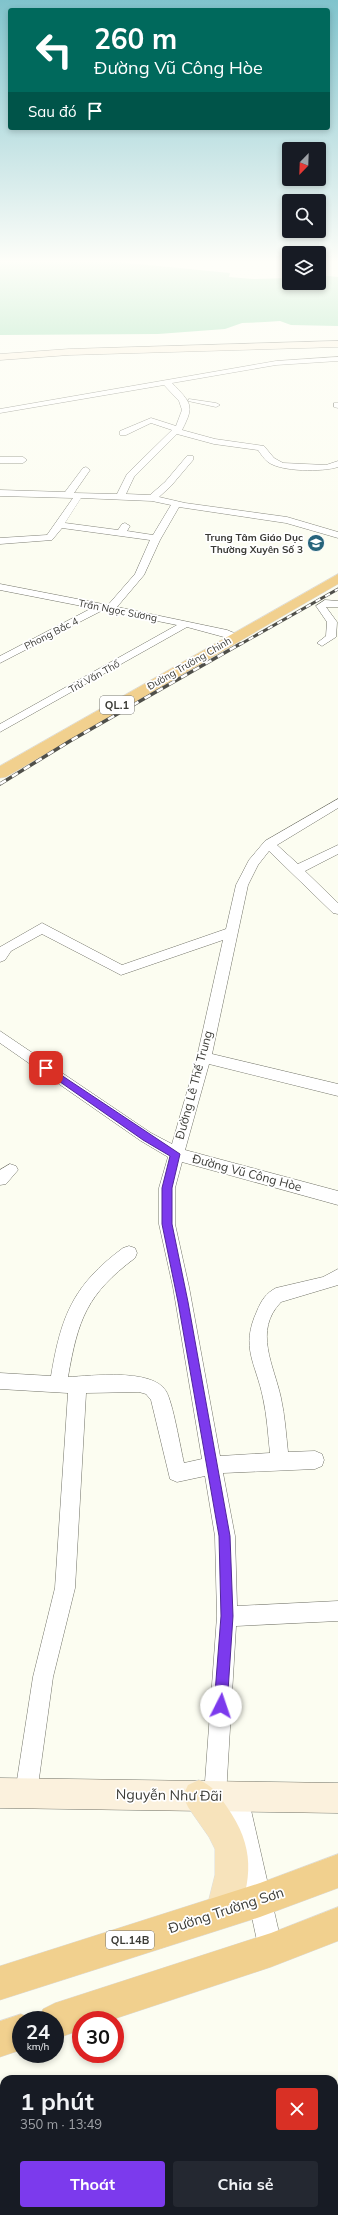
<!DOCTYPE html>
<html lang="vi">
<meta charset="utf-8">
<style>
:root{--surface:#171b24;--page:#242831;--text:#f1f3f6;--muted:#9ea1a6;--accent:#7c3aed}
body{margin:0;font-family:Mulish,sans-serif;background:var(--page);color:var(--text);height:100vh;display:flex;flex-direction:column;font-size:15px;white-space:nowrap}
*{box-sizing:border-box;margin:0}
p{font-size:13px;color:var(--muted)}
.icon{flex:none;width:22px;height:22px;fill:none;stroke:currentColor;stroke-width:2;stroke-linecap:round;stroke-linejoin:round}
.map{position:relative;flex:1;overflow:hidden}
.panel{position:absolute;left:0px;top:2075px;width:338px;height:140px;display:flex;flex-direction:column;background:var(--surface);border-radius:12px 12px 0 0;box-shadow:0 2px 6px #0003}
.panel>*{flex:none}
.guide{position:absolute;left:8px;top:8px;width:322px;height:122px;border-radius:4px;box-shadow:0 2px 6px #0003;background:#00695c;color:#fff;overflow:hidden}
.needle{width:26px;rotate:203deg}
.controls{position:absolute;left:282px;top:142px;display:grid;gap:8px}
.controls a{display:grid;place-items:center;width:44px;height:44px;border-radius:4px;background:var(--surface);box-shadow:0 2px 6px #0003;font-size:20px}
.speed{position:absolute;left:12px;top:2011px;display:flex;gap:8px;font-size:20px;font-weight:700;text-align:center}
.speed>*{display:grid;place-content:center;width:52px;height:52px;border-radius:50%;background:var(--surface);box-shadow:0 2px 6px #0003;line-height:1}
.speed small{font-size:10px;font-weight:400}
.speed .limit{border:6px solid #d22;background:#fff;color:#111}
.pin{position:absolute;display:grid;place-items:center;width:34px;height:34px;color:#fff;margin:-17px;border-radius:8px;box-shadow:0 2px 6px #0006}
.me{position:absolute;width:44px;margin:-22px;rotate:4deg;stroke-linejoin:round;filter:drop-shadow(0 0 3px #0008)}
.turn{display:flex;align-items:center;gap:14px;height:84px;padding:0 20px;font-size:18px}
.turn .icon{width:52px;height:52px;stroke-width:2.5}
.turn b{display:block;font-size:28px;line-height:34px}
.then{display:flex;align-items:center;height:38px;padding:0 20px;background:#0003;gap:8px;font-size:15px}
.round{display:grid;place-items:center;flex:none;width:42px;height:42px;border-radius:4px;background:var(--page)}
.head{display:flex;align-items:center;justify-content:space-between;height:68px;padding:0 20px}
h1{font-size:24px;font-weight:700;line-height:30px}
.cta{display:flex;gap:8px;margin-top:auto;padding:8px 20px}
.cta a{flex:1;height:46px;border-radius:4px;background:var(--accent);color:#fff;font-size:16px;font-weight:700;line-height:46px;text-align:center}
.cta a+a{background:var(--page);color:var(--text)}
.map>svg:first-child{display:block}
.water{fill:#85d9a3}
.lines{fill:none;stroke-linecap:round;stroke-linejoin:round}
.street-casing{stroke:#737469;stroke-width:1}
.secondary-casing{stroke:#737469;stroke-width:1}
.primary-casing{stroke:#dcdcdb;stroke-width:1}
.highway-casing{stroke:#dcdcdb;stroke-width:1}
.street{fill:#fff;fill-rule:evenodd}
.secondary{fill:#fbf1dd;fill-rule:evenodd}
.primary{fill:#f7e3bb;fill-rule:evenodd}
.highway{fill:#f1d08e;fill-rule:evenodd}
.rail-far1-casing{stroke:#4f4f4a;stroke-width:3}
.rail-casing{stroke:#4f4f4a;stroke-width:3.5}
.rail-far1{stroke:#fff;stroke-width:2;stroke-dasharray:5.5;stroke-linecap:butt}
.rail{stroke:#fff;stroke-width:2.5;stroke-dasharray:7;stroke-linecap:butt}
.route{fill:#7c3aed;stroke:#51269a}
.labels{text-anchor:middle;stroke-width:3.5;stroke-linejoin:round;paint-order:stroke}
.far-poi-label{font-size:10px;font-weight:bold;fill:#3b3b36;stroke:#fff;text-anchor:end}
.far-street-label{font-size:10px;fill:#3b3b36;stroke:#fff}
.shield{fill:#fff;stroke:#767672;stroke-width:1}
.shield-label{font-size:11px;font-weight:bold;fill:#3b3b36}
.street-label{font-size:12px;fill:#3b3b36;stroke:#fff}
.near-street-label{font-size:14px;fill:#3b3b36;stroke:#fff}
</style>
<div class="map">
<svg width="338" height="2215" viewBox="0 0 338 2215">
<rect width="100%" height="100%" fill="#fcfdf1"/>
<!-- water -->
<polygon class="water" points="0,259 97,260 230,273 229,277 253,279 289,278 289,283 319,283 319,275 338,277 338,326 291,325 280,321 265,322 242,323 225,329 158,334 0,335"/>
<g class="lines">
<!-- street casing -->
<g class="street-casing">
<g id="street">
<path d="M338,357V361L276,365L172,383C191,403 195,405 182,430L215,439L264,446L274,458L283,463L326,465L338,461V467C323,472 281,472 268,462C264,459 261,454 258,450L214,444L177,434L134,477L126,494L150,495L165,482L187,456H193V460L171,486L159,497L185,503L287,517L338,532V538L286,523L179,507L160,540L144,575L117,607L227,630L239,635V639L235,640L187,627L0,732V724L177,625L103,610L0,663V656L92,608L0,590V584L108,605L135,574L150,540L62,528L52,540L0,544V538L47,535L73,498L0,496V490L65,492L83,468L86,467L90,470L74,493L117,494L127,474L172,430L151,423L126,435H120V431L151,418L176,426L182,410L179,401L164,385L0,413V409L276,361ZM81,498L152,501L171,505L153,535L127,531L130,526L125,523L122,524L118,530L65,523Z"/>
<polygon points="189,399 216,403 220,405 216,407 188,401"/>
<polygon points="334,403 338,403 338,408 334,407"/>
<polygon points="0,457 23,457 27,460 23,463 0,463"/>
<polygon points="325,600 338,601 338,607 326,607 337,622 336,637 322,646 317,643 326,636 327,622 316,606"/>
<path d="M338,799V808L277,845L298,864L338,845V854L305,871L338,903V914L333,913L269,851L258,865L248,885L212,1054L338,1084V1096L209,1064L185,1150L338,1191V1205L182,1162L175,1188V1224L189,1287L220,1456L270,1453C268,1435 267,1416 263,1398C256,1363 240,1348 257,1311C261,1301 266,1293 276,1288L323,1277L338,1269V1285L281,1302C253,1331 274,1365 281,1398C285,1416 286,1434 288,1452L315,1451L322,1454L324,1460L322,1466L315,1469L223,1473L235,1536L237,1606L338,1601V1621L236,1626L226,1796L223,1804L215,1807L207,1804L204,1796L217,1616L215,1536L205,1476L177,1482L170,1479L151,1400L146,1394L139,1392L86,1393L75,1588L53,1677L37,1793L34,1801L26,1804L18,1801L15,1793L33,1677L55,1588L68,1393L0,1389V1373L51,1376C61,1316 73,1285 123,1248L129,1246L135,1248L137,1253L135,1258C87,1294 78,1319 68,1377C92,1376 152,1368 166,1391C173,1403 180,1446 184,1463L202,1459L173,1287L159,1224V1188L168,1157L141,1141L0,1043V1031L151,1133L172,1144L197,1057L223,940L121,975L42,934L11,951L5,960L0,962V947L42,923L122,965L226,929L236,885L249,860L265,841Z"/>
<polygon points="10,1164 16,1166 18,1170 6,1184 0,1185 0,1170"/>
<polygon points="237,1786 245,1789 248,1797 283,1950 279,1958 271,1962 263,1958 259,1950 226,1797 229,1789"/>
</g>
</g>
<!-- secondary casing -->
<g class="secondary-casing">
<g id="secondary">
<polygon points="338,341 338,347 69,355 0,360 0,354 69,349"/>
<polygon points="0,1778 338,1783 338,1813 0,1808"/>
<polygon points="338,2183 338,2215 287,2215 288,2211 334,2211 334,2185"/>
</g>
</g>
<!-- primary casing -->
<g class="primary-casing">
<path id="primary" d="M199,1780C213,1786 218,1794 227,1807C255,1847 253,1879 235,1923L223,1928L211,1923L206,1911L215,1875V1849L209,1837L188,1807L183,1796L188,1785Z"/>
</g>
<!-- highway casing -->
<g class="highway-casing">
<g id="highway">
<polygon points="338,574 338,584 6,777 0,778 0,766"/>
<polygon points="338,1854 338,1888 260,1917 0,2000 0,1966 260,1883"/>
<polygon points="338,1907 338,1941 271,1967 111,2020 81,2020 81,2030 55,2039 55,2020 38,2020 43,2009 55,2003 271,1933"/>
<polygon points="21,2014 34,2020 21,2020 21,2050 0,2057 0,2021"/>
</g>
</g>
<!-- street -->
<use href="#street" class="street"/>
<!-- secondary -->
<use href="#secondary" class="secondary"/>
<!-- primary -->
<use href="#primary" class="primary"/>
<!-- highway -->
<use href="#highway" class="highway"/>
<!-- rail-far1 casing -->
<g class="rail-far1-casing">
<polyline id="rail-far1" points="239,645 338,589"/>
</g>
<!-- rail casing -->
<g class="rail-casing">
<polyline id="rail" points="0,784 70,741 240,644"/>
</g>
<!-- rail-far1 -->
<use href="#rail-far1" class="rail-far1"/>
<!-- rail -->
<use href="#rail" class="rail"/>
</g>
<!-- sky -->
<linearGradient id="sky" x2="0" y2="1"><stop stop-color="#80c3cc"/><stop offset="0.46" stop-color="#fefef9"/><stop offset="1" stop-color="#fefef9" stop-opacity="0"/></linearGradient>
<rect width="338" height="569" fill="url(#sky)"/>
<!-- route -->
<polygon class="route" points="46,1065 180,1154 172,1188 172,1224 188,1302 230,1536 233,1616 227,1706 225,1710 221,1712 216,1710 214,1706 221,1616 219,1536 178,1302 162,1224 162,1188 170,1156 143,1140 43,1070 42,1068"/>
<!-- icons -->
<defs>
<g id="school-disc" transform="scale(0.9)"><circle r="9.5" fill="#27647b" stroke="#fff"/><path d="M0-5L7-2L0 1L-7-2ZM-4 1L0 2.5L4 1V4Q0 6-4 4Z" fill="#fff"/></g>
</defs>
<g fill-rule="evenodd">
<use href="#school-disc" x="316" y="543"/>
</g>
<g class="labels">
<!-- far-poi labels -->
<g class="far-poi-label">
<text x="303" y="541">Trung Tâm Giáo Dục<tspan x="303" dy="12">Thường Xuyên Số 3</tspan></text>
</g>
<!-- far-street labels -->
<g class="far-street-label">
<text transform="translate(118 610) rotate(11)" y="4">Trần Ngọc Sương</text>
<text transform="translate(51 633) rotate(-27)" y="4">Phong Bắc 4</text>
<text transform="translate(189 663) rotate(-30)" y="4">Đường Trường Chinh</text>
<text transform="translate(94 676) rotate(-29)" y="4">Trừ Văn Thố</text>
</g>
<!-- shield labels -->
<g class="shield">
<rect x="100" y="696" width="34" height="18" rx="3"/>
<rect x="106" y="1931" width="48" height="18" rx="3"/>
</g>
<g class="shield-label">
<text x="117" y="709">QL.1</text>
<text x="130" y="1944">QL.14B</text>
</g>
<!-- street labels -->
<g class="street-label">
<text transform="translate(194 1085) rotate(-75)" y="4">Đường Lê Thế Trung</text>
<text transform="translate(247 1173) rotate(15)" y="4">Đường Vũ Công Hòe</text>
</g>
<!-- near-street labels -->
<g class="near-street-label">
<text transform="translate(169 1795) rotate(1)" y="5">Nguyễn Như Đãi</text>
<text transform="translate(226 1910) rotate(-18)" y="5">Đường Trường Sơn</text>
</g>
</g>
</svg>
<div class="controls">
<a><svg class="needle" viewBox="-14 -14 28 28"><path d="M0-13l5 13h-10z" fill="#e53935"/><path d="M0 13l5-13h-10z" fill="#9ea1a6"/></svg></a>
<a><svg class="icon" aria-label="search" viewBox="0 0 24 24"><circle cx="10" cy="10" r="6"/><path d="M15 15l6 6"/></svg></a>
<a><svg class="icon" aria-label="layers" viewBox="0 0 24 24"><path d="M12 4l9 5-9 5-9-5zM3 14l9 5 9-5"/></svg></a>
</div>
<div class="speed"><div>24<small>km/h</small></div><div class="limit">30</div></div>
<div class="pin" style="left:46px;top:1068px;background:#d93025"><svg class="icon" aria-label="arrive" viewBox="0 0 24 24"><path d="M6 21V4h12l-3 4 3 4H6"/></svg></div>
<svg class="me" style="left:221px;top:1706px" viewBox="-20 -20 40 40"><circle r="19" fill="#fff"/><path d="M0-13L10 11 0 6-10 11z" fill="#7c3aed"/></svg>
<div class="guide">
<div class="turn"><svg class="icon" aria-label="left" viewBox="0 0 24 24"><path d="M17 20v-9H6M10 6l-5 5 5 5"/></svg><div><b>260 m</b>Đường Vũ Công Hòe</div></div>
<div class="then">Sau đó<svg class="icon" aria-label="arrive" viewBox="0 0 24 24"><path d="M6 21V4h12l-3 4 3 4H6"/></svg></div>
</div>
<section class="panel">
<div class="head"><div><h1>1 phút</h1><p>350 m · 13:49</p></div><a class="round" style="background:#d93025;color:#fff"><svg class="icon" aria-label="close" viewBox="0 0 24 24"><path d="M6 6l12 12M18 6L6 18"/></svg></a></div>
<div class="cta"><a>Thoát</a><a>Chia sẻ</a></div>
</section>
</div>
